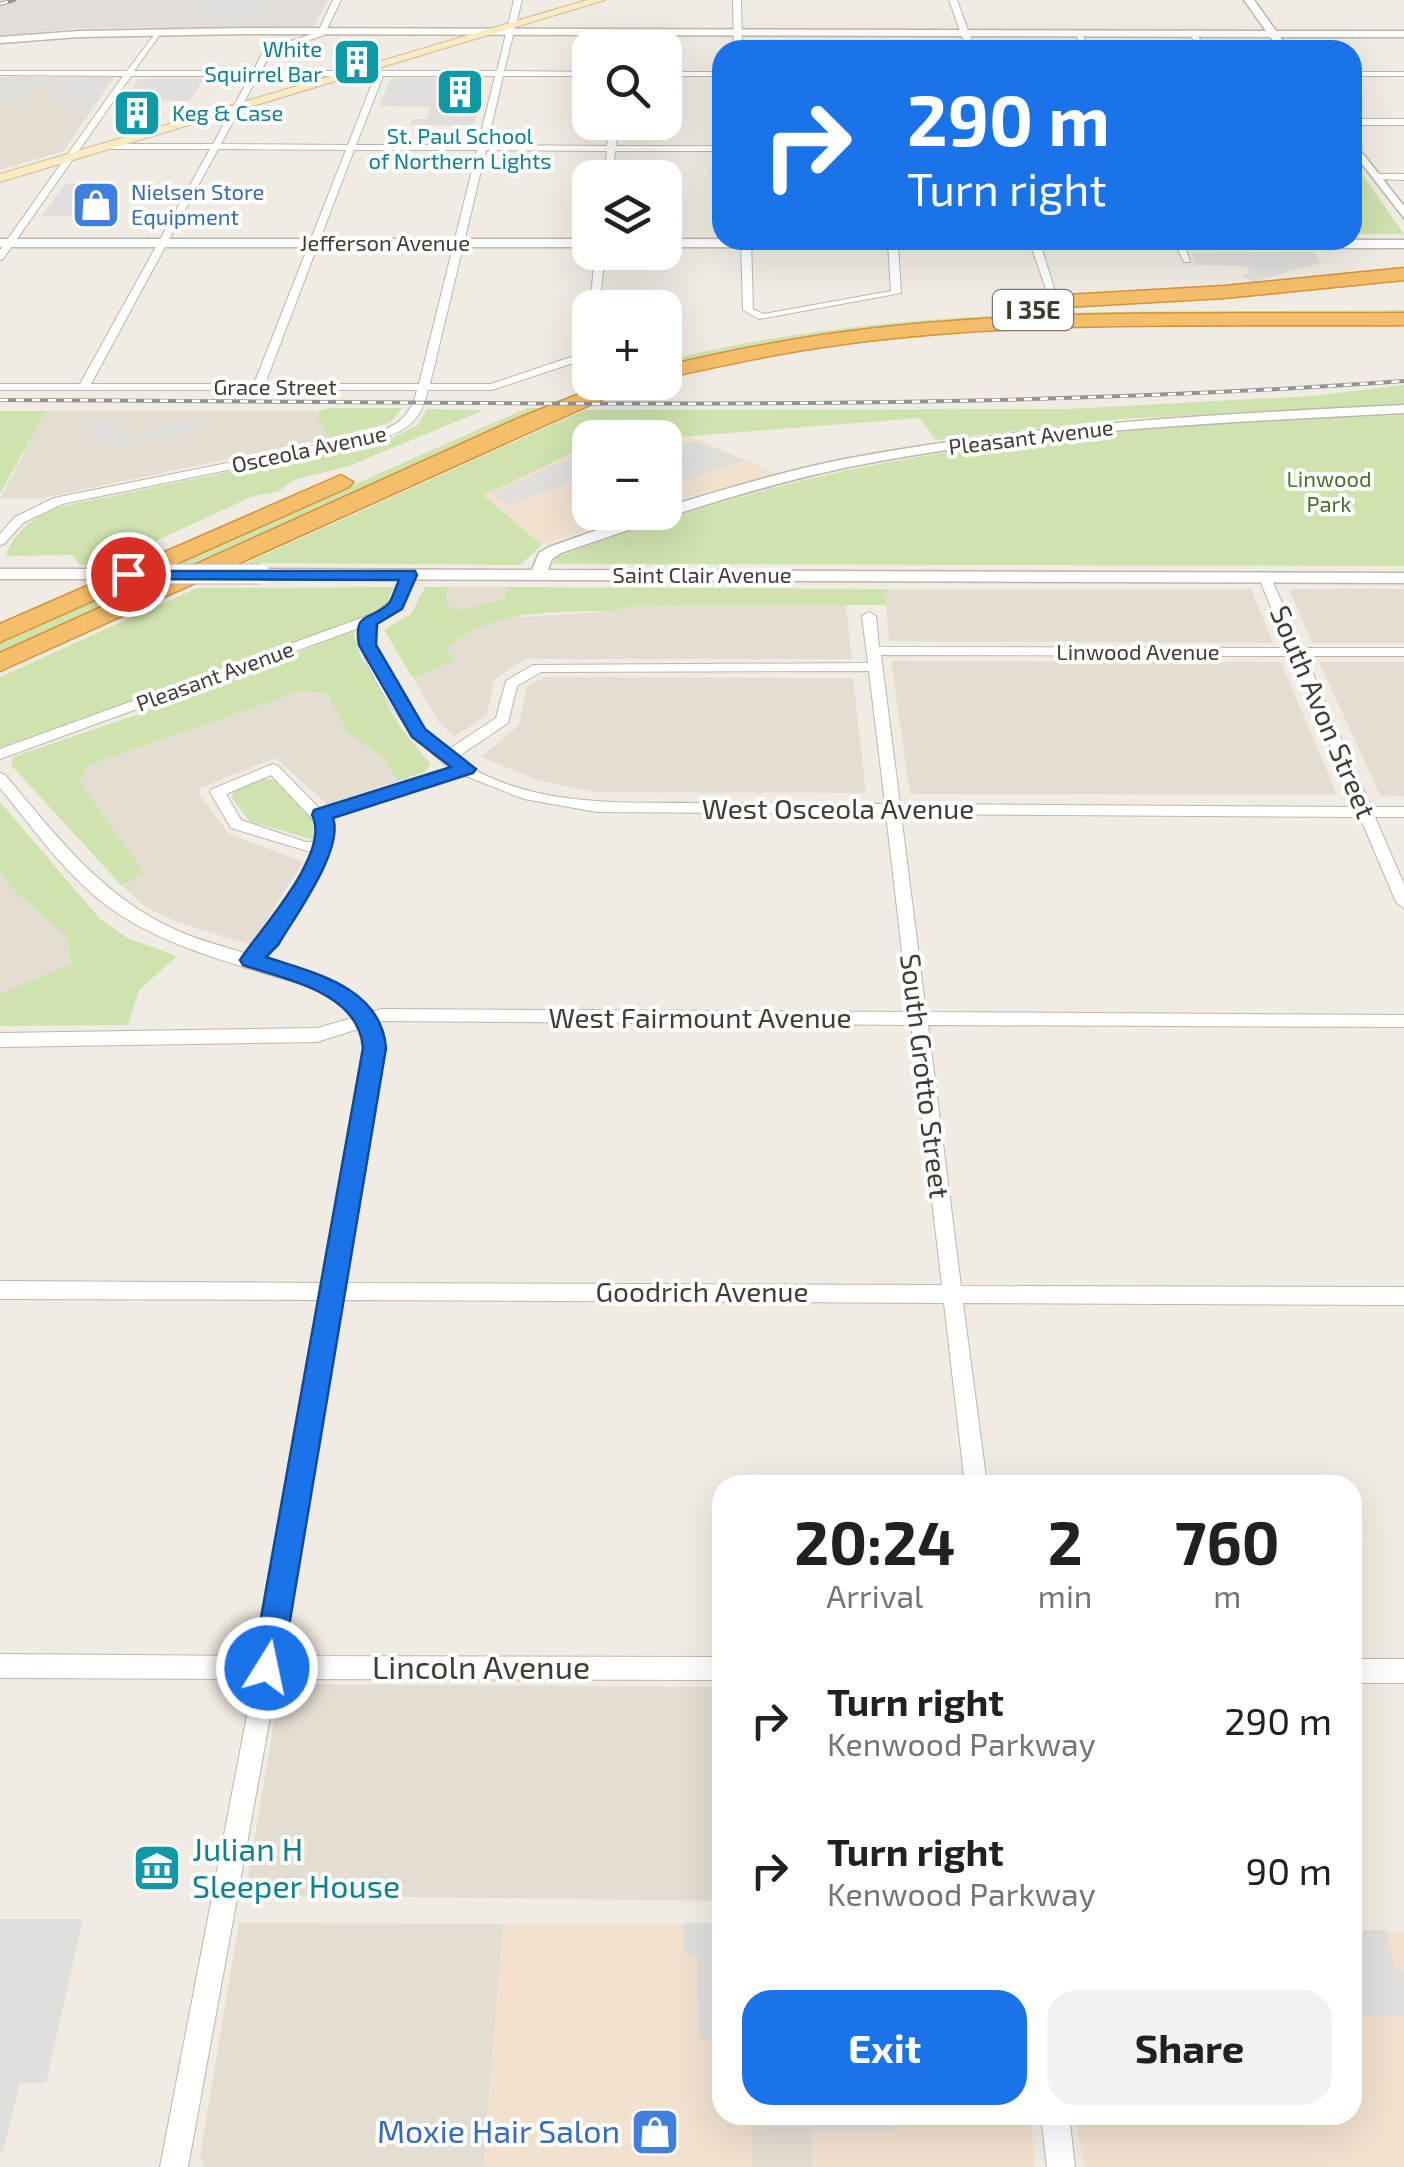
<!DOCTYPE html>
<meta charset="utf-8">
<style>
:root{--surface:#fff;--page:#f2f2f2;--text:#202124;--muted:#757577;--accent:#1a73e8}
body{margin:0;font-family:"Exo 2",sans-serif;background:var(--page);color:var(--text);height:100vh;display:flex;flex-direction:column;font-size:38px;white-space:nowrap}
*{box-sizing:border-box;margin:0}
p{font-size:32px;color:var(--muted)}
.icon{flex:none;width:55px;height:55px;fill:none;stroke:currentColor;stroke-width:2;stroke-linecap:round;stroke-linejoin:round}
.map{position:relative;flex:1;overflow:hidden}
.drawer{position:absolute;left:712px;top:1475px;width:650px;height:650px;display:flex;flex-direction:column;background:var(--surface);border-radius:30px;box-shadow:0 10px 40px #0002}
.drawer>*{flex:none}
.hud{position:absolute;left:712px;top:40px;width:650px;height:210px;border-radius:30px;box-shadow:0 10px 40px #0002;background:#1a73e8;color:#fff;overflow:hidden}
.buttons{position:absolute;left:572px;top:30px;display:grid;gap:20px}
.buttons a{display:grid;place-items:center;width:110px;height:110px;border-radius:20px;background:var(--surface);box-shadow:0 10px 40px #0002;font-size:50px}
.pin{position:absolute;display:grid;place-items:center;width:85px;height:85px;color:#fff;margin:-42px;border:5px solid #fff;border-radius:50%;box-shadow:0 2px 10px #0007}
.me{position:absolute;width:110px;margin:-55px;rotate:10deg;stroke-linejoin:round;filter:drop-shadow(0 0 8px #0008)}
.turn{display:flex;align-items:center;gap:35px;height:210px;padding:0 30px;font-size:45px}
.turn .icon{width:130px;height:130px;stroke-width:2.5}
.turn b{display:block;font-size:70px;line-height:85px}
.eta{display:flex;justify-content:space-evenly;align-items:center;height:170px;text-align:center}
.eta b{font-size:60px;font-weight:700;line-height:70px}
.cta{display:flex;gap:20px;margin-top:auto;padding:20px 30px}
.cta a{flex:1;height:115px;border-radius:30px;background:var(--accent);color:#fff;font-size:40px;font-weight:700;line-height:115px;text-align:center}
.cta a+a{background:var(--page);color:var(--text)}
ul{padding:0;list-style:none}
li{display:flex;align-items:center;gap:30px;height:150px;padding:0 30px}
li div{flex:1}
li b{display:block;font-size:38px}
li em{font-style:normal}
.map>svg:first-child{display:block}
.residential{fill:#e4ddd2}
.commercial{fill:#f2e1cf}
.industrial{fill:#e3ddd9}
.green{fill:#cee3ae}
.parking{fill:#e1dfdc}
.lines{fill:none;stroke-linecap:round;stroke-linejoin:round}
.minor-casing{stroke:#beb6aa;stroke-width:2}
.tertiary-casing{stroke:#beb6aa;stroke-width:3}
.secondary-casing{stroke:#cebc96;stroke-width:2}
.motorway-casing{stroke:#d4923b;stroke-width:3}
.minor{fill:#fff;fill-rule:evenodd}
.tertiary{fill:#fff;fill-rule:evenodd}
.secondary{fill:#fbeac3;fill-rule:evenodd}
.motorway{fill:#f5be6a;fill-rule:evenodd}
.rail-casing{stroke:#939393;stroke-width:4}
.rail{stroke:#fff;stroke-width:2.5;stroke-dasharray:8;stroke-linecap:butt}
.tertiary-bridge-casing{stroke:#beb6aa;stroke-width:21;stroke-linecap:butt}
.tertiary-bridge{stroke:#fff;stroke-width:19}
.route{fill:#1a73e8;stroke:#114b97;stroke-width:2.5}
.labels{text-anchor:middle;stroke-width:8;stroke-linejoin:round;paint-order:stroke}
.far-culture-label{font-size:22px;fill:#0d838f;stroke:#fff;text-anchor:end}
.far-shop-label{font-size:22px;fill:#366cbe;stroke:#fff;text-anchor:start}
.far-street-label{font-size:22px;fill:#423c34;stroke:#fff}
.far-park-label{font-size:22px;fill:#49702b;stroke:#fff}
.shield{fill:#fff;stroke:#7b7671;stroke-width:2.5}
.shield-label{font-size:25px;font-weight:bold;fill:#423c34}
.street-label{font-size:28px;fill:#423c34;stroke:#fff}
.near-street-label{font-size:32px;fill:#423c34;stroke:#fff}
.near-culture-label{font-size:32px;fill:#0d838f;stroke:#fff;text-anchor:start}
.near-shop-label{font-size:32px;fill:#366cbe;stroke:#fff;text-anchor:end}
</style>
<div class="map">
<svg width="1404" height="2167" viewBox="0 0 1404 2167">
<rect width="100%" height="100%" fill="#f1ece3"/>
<!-- residential -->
<g class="residential">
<polygon points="0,77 114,77 64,151 0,170"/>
<polygon points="46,411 319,411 317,419 329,438 37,499 0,499"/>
<polygon points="447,587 507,587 505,599 456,612 446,603"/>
<polygon points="885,589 1251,589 1273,643 889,641"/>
<polygon points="1289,589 1404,589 1404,643 1312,643"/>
<polygon points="846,605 852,659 525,659 494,679 487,715 455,736 440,724 413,678 453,660 446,648 468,629 508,618 615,611 626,606"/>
<polygon points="891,661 1281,662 1337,795 910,794"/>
<polygon points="1319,662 1404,662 1404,796 1380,795"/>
<polygon points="546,677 853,678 866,793 594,792 540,781 481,757 519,725 527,686"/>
<polygon points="303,690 327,694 347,732 384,758 398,781 327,804 275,758 200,788 198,793 229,834 303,862 251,945 177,922 146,907 122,886 143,871 80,783 86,766"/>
<polygon points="0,872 15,891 67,936 72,965 0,994"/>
<polygon points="297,1684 722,1687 722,1901 245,1895 279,1693"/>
<polygon points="239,1923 503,1924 483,2167 204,2167 200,2155"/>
<polygon points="751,2115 810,2115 812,2167 752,2167"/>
</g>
<!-- commercial -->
<g class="commercial">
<polygon points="689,436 778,474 665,503 665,438"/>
<polygon points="590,445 590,512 637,513 542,545 482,495"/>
<polygon points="503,1924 722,1924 722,2115 751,2115 752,2167 483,2167"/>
<polygon points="1353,1932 1404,1932 1404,2167 1085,2167 1074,2115 1352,2115"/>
<polygon points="810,2115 1031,2115 1035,2167 812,2167"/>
</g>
<!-- industrial -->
<polygon class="industrial" points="0,0 328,0 313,28 78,28 0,36"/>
<!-- green -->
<g class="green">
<polygon points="1353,175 1363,175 1404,234 1353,234"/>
<path d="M1404,310V314L898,326L773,342L665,367V361C906,300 1158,314 1404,310Z"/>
<polygon points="1404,385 1404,404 1121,419 936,440 920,418 665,438 590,438 590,445 483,495 542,545 520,565 246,563 585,410 1067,409 1311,396"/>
<polygon points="328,408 402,408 390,423 329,438 317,419 319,411"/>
<polygon points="527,408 546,408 196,566 171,566"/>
<path d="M427,409L484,410L349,466L294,480L279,491L251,497L154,542L150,556L128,565H80L73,555L6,556C14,530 35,517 59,507L392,438L418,425Z"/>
<polygon points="0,411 46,411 0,494"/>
<path d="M1404,415V566L553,564L557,557C659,520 762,487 869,466C1045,431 1225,424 1404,415Z"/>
<polygon points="131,584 156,584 0,655 0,643"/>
<polygon points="394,587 385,606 365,617 0,748 0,677 197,588"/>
<path d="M425,587H447L446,603L456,611L505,599L507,587L885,589L886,605L626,606L615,611C557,612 492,608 446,648L454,660L413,678L384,630L411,614Z"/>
<polygon points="353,631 360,655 399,725 431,765 424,772 398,781 384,758 347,732 327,694 303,690 86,766 80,783 144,872 122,886 11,765 13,757 139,714"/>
<polygon points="262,779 273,780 313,818 314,840 249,821 232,798 233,792"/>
<polygon points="0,802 100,919 127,938 177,956 139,990 128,1025 0,1026 0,994 72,964 66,936 15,891 0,872"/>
</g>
<!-- parking -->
<g class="parking">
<polygon points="155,0 309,0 228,26"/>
<polygon points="391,78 446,78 443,86 453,87 444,93 451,94 448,106 479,107 474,125 410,125 412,119 427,119 430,107 379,106"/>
<polygon points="19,79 111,79 87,113 66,115 79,102 51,102 62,86 34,86 27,94 20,95 16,99 23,100 19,104 0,101 0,81"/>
<polygon points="145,79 203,79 190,101 131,101 133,96 127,96 137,81"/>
<polygon points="65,184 99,184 79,216 42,216"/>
<polygon points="1313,252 1321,263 1252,282 1240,274 1250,274 1246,266 1194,265 1192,253"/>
<polygon points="112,419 117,436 199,420 203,431 110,448 108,443 96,445 88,423"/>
<polygon points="695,441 744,460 667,487 665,450"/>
<polygon points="590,449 590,469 577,473 584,479 508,505 492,494"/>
<polygon points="0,1919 83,1919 46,2083 20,2083 3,2152 0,2152"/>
<polygon points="684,1923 722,1923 722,2038 698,2039 697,1955 684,1954"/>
<polygon points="1352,1930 1386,1930 1395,1969 1404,1970 1404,2016 1359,2016 1353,1987"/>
<polygon points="810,2115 895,2115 896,2130 811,2130"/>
</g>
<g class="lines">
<!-- minor casing -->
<g class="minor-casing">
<g id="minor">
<path d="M333,0H341L324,35L270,54L261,71H497L514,0H522L504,71L590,72V76H503L487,145L607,146L610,122H618L616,146H722V151H615L612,178H604L607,151L486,150L430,384H491L571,357L590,343V351L579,361L492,390H428C421,420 409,430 380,439L62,504L23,523L4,544L0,545V534L15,517L54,498L372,434C398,426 411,416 417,390H0V384H80L210,149H108L105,144H213L250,76H131L3,259L0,260V250L123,76L0,75V71H127L157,31L161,33L134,71H253L264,50L318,32ZM258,76H375L348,145L221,144ZM383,76H495L478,145H356ZM218,149L346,150L254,384H91ZM354,150H477L419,384H265Z"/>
<polygon points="733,0 741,0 742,50 734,50"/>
<polygon points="949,0 957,0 975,50 967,50"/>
<polygon points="1079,31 1092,50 1084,50 1075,33"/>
<polygon points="1189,32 1195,32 1207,50 1199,50"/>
<rect x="665" y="72" width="57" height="4"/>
<rect x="1352" y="72" width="52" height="4"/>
<rect x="1352" y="119" width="52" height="6"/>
<polygon points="1377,174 1404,174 1404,180 1374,179"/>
<polygon points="741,240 751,240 753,309 764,314 891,291 888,243 893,240 898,243 901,293 759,319 743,310"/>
<polygon points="1029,240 1039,240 1055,291 1046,289"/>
<polygon points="1173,240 1183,240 1190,262 1184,262"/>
<polygon points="595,252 605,252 599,308 590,310"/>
<path d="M409,571L415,575C409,597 398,614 375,622C362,652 422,732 446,751L496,718L506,681L533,665L868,663L862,616L869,612L876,616L879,647L1288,648L1259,578L1265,574L1271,578L1302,648H1404V656H1305L1371,807H1404V817H1375L1404,884V908L1396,902L1360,817L901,814L926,1012L1404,1015V1027L928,1025L961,1286L1404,1287V1305L963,1303L987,1485H965L944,1303L340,1300L281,1656L722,1657V1680L277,1679L188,2167H160L254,1679L0,1678V1654L258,1656L320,1300L0,1299V1281L323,1283L365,1040L358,1029L317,1042L0,1047V1033L317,1028L352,1018L344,1004L326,992C258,970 167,950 110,908C66,876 34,829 0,788V773L5,775C55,834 101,896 174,929C197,940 223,946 247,954L283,910L311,852L231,828L210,792L212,789L273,764L278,766L321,810L451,769C414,742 360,675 359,628L0,759V749L375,613L397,595L403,575ZM881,655L1292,656L1356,807L900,804ZM869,671L885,804C826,803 767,803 708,803C623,802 528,809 456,758L508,723L517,686L541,672ZM271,775L318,825L314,842H306L241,820L226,794ZM463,775L524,799L597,812L886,814L909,1012L382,1009L367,1013C344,977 301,971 262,959C298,920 322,873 334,824L329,818ZM382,1021L911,1025L942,1285L343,1283L383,1040L373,1024Z"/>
<rect x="1352" y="1659" width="52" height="24"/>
<polygon points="1041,2115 1069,2115 1075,2167 1047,2167"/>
</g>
</g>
<!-- tertiary casing -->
<g class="tertiary-casing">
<g id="tertiary">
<polygon points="1244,0 1254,0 1276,31 1404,31 1404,37 1280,37 1290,50 1280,50 1270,37 244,34 79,37 0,43 0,37 79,31 244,28 1266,31"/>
<polygon points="1352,140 1404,206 1404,218 1352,151"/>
<rect x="0" y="239" width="590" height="8"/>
<polygon points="665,239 1404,240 1404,248 665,247"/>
<path d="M1404,405V413C1217,423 1028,430 844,468C747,489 654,521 561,553L552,559L548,570L1404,573V583L261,579L253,574L261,569L532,570L539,553L549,547L648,512H665V507C726,489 787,470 850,458C1033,424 1218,414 1404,405Z"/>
<polygon points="0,569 95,569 103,574 95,579 0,579"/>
</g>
</g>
<!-- secondary casing -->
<g class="secondary-casing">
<polygon id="secondary" points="587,0 605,0 0,182 0,174"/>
</g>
<!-- motorway casing -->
<g class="motorway-casing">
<g id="motorway">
<polygon points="1404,268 1404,280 1224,298 1031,309 1021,303 1031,297 1224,286"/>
<path d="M1404,313V325C1218,327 1029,319 844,344C783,352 724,365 665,378V366C724,352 783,340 844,332C1029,307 1218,315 1404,313Z"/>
<polygon points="610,382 641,382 0,671 0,653 521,417"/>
<polygon points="341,475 353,482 349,487 0,642 0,624"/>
</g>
</g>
<!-- minor -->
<use href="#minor" class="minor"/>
<!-- tertiary -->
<use href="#tertiary" class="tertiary"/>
<!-- secondary -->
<use href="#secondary" class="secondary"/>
<!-- motorway -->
<use href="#motorway" class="motorway"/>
<!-- rail casing -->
<g class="rail-casing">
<g id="rail">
<polyline points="0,4 14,0"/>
<path d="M0,400C468,401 937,415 1404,381"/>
</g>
</g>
<!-- rail -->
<use href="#rail" class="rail"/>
<!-- tertiary-bridge casing -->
<g class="tertiary-bridge-casing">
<polyline id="tertiary-bridge" points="95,574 261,574"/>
</g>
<!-- tertiary-bridge -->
<use href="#tertiary-bridge" class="tertiary-bridge"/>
</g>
<!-- route -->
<path class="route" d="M123,571H415L417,575L402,609L377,624L376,645L425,729L476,769L473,773L333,818C344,850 295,916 278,945L266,957C314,973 381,987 386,1048L282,1668L278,1678L267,1683L257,1678L252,1668L363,1048C359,992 286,980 243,965L240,960C260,929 332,853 312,815L314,810L451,767L412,737L359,645C353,610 372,621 389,603C393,598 396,586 399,580L128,579L120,574Z"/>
<!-- icons -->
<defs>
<g id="building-square" transform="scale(2.5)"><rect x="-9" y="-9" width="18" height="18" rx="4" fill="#0f9aa8" stroke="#fff"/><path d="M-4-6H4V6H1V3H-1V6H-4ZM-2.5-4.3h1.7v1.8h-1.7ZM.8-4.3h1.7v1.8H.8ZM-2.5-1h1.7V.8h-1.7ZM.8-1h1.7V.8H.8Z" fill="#fff"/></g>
<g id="shop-square" transform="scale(2.5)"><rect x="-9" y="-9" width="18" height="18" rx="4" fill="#3f7fe0" stroke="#fff"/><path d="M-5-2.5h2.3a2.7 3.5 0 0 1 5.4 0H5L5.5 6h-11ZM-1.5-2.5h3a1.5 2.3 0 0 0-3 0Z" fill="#fff"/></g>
<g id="museum-square" transform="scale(2.5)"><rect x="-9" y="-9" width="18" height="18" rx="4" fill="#0f9aa8" stroke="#fff"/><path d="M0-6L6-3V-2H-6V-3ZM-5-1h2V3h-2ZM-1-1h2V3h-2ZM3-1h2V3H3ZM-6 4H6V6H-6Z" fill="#fff"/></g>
</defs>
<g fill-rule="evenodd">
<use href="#building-square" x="357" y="62"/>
<use href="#building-square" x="460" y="92"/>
<use href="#building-square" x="137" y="113"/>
<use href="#shop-square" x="96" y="205"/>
<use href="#museum-square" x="157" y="1868"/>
<use href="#shop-square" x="655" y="2132"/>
</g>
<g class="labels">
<!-- far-culture labels -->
<g class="far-culture-label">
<text x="322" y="57">White<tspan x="322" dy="25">Squirrel Bar</tspan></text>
<text x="172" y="121" text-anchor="start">Keg &amp; Case</text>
<text x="460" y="144" text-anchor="middle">St. Paul School<tspan x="460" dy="25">of Northern Lights</tspan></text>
</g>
<!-- far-shop labels -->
<g class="far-shop-label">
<text x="131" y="200">Nielsen Store<tspan x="131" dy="25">Equipment</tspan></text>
</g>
<!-- far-street labels -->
<g class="far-street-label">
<text x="385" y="251">Jefferson Avenue</text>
<text x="275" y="395">Grace Street</text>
<text transform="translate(1031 437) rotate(-7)" y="8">Pleasant Avenue</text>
<text transform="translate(309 449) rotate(-12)" y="8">Osceola Avenue</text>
<text x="702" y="583">Saint Clair Avenue</text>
<text x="1138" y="660">Linwood Avenue</text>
<text transform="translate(215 676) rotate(-20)" y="8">Pleasant Avenue</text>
</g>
<!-- far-park labels -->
<g class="far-park-label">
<text x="1329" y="487">Linwood<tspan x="1329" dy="25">Park</tspan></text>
</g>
<!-- shield labels -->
<rect class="shield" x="993" y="290" width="80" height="40" rx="8"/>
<g class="shield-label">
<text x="1033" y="319">I 35E</text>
</g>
<!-- street labels -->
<g class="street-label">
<text transform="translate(1323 712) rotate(67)" y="10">South Avon Street</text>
<text x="838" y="819">West Osceola Avenue</text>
<text x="700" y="1028">West Fairmount Avenue</text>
<text transform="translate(925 1076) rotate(83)" y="10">South Grotto Street</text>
<text x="702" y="1302">Goodrich Avenue</text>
</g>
<!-- near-street labels -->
<g class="near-street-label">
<text x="481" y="1679">Lincoln Avenue</text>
</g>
<!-- near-culture labels -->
<g class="near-culture-label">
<text x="192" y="1861">Julian H<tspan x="192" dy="37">Sleeper House</tspan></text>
</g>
<!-- near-shop labels -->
<g class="near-shop-label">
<text x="620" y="2143">Moxie Hair Salon</text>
</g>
</g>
</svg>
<div class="buttons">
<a><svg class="icon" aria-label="search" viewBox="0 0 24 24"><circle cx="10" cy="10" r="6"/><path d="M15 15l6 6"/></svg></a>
<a><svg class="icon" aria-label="layers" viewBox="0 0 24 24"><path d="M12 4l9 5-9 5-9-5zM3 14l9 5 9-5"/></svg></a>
<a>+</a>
<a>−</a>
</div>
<div class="pin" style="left:128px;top:574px;background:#d93025"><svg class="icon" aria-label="arrive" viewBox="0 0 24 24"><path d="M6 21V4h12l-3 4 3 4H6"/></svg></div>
<svg class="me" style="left:267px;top:1668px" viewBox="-20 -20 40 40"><circle r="17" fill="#1a73e8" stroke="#fff" stroke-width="3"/><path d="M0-11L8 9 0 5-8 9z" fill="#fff"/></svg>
<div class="hud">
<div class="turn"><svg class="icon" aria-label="right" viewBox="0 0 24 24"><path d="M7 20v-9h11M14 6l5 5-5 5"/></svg><div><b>290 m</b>Turn right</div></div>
</div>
<section class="drawer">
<div class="eta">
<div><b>20:24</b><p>Arrival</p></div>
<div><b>2</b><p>min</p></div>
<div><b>760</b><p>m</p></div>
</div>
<ul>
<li><svg class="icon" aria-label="right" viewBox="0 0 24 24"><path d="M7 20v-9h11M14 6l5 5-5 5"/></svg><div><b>Turn right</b><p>Kenwood Parkway</p></div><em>290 m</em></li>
<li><svg class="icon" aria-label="right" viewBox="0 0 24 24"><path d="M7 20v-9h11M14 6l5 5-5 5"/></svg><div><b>Turn right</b><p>Kenwood Parkway</p></div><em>90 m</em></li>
</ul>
<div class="cta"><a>Exit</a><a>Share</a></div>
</section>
</div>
